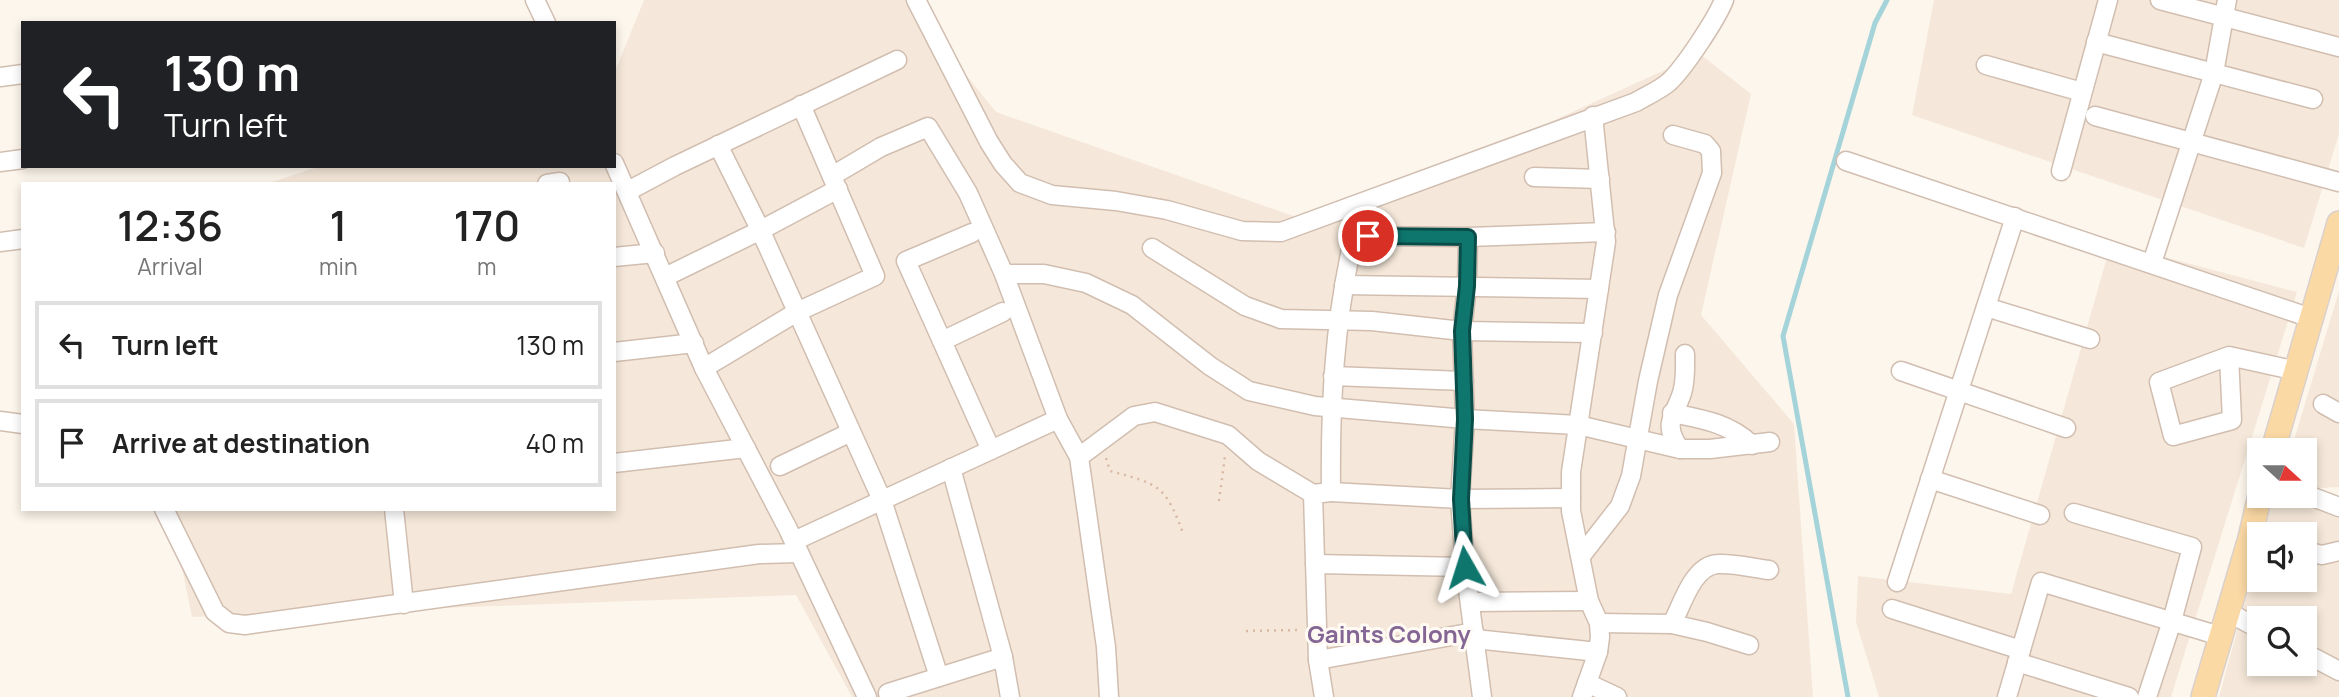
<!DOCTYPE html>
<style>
:root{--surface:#fff;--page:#f2f2f2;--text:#222;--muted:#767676;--line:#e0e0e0}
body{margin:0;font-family:Manrope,sans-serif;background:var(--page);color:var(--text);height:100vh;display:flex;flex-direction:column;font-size:26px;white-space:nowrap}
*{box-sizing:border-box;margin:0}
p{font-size:23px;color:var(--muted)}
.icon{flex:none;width:38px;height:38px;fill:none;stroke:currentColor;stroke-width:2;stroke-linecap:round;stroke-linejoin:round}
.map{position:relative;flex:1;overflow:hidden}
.panel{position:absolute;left:21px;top:182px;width:595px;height:329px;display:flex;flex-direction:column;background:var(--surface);border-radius:0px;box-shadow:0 4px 10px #0003}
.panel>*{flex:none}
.banner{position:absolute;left:21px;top:21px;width:595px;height:147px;border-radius:0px;box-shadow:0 4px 10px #0003;background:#202124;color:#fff;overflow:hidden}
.needle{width:46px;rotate:111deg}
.buttons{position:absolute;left:2247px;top:438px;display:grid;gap:14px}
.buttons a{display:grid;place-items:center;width:70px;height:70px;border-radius:0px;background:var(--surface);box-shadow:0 4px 10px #0003;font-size:35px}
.pin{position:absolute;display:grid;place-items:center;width:60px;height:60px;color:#fff;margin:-30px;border:4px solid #fff;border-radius:50%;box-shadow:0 2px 7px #0007}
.me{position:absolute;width:77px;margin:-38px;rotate:354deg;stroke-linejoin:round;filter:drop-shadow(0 0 5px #0008)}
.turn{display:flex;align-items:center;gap:24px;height:147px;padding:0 28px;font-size:32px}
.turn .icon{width:91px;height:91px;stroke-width:2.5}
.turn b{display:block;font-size:49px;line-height:60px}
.eta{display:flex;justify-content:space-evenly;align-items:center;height:119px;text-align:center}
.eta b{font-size:42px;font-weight:600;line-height:49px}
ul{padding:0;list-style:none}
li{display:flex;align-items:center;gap:21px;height:88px;margin:0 14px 10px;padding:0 14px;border:4px solid var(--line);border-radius:0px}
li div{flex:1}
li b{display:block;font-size:26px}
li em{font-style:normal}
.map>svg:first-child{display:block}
.residential{fill:#f5e8da;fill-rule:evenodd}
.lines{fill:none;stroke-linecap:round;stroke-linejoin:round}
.stream{stroke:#a5d3da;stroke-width:5}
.minor-casing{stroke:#d1beb0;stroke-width:21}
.major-casing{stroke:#dad1cd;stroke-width:26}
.path{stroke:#d9b8a5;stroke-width:2.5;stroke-dasharray:2 5;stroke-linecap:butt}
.minor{stroke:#fff;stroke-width:18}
.major{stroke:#fbd9a5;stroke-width:23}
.route-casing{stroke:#0a4d48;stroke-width:18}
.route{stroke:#0f766e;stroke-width:12}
.labels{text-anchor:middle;stroke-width:6;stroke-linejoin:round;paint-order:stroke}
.neighbourhood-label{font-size:24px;font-weight:bold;fill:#846695;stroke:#fffaf3}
</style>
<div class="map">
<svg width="2339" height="697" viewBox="0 0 2339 697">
<rect width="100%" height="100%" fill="#fdf6ec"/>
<!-- residential -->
<g class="residential">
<polygon points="644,0 906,0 996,112 1322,226 1700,54 1751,94 1701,315 1794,424 1813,697 852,697 796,595 192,617 170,509 614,509 614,184 266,184 321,166 614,166 614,74"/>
<polygon points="1934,0 2339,0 2339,134 2304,248 1912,115"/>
<polygon points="2111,243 2297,292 2171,697 1879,697 1856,622 1858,576 2011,594"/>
<polygon points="2339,291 2339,487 2305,489 2305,450 2291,450"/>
<path d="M2339,497V697H2219L2259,550V579H2305V534H2264L2273,500ZM2259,618H2305V663H2259Z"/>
</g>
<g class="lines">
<!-- stream -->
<polyline class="stream" points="1848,697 1783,336 1875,23 1887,0"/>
<!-- minor casing -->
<g class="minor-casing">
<g id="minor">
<polyline points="535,0 546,23"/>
<path d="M916,0L989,142L1003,164L1020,183L1052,195L1116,201L1167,210L1242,231L1281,232L1636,102C1646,96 1660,90 1669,82C1684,68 1716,20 1724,0"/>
<polyline points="2160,0 2339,47"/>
<polyline points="2096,42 2313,99"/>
<polyline points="1986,65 2082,92"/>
<polyline points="0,77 23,74"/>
<polyline points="2095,116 2339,182"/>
<polyline points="718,145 758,225 882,500 939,677"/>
<polyline points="1846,161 2311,318"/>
<polyline points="0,162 23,159"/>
<polyline points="614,163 704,368 788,529 867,697"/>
<polyline points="2061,171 2108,0"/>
<polyline points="832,176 881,147 928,127 968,193 1004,274 1058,419 1079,457 1106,647 1109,697"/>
<polyline points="1534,177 1600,179"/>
<polyline points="547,184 560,182"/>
<polyline points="628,191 675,166 897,60"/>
<polyline points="972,233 906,261 991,450"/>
<polyline points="1468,237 1467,286 1462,331 1465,419 1460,499 1465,567 1482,697"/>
<polyline points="0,242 23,239"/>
<polyline points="1152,248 1245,306 1281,319 1372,321 1462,331 1593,333"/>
<polyline points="614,257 655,253"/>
<polyline points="2152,263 2214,73 2227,0"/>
<polyline points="1004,274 1044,274 1086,283 1132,305 1210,366 1249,391 1315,406 1465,419 1578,425 1680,449 1710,449 1770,442"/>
<polyline points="665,277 761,230 838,189"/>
<polyline points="1344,285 1599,289"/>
<polyline points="1986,307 2090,339"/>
<polyline points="942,341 1003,312"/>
<polyline points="614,352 694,343"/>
<polyline points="2229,356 2232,420 2173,436 2159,382 2229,356 2297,371"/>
<polyline points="704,368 797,312 875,276 801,105"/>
<polyline points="1901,371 2066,428"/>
<polyline points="1333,376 1464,381"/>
<polyline points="2323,404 2339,413"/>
<path d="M1672,413C1702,419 1729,423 1752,445"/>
<polyline points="0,421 23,424"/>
<path d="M1680,449C1662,424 1674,417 1682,393C1686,380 1685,368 1685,354"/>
<polyline points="1079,457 1134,416 1155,412 1228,435 1258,461 1313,494"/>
<polyline points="614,463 746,448"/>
<polyline points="780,466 851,432"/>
<polyline points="951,468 1003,657 1010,697"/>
<polyline points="1930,479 2040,515"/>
<polyline points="1331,492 1460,499 1571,498"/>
<polyline points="2305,494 2339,507"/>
<polyline points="164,509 215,612 229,623 245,625 759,554 799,553"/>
<polyline points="394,509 404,604"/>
<polyline points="2074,513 2192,547 2172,621 2147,697"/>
<polyline points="794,541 1058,419"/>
<polyline points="2305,551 2322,555 2339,551"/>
<polyline points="1581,556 1620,506 1631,476 1648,381 1668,295 1712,173 1711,151 1705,144 1673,135"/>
<polyline points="1315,564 1465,567"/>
<polyline points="1897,582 2015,217"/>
<polyline points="1471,602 1589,601"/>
<polyline points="1892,609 2021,650"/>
<polyline points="2228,612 2259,629"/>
<polyline points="1599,623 1672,624 1707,632 1749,645"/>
<path d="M1672,624C1682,605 1693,565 1718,564C1734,563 1753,568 1769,570"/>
<polyline points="1475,639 1598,652"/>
<polyline points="2305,653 2339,671"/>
<polyline points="1318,660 1474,632"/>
<polyline points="2017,662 2129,697"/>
<polyline points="1587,683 1617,697"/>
<polyline points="888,693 1003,657"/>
<path d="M1324,697L1318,660L1313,494L1331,492C1330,405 1334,322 1354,236L1468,237L1606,232"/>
<polyline points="1582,697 1598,652 1600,637 1599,623 1589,601 1571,511 1571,472 1606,242 1593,116"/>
<polyline points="2007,697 2041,582 2220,636"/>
</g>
</g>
<!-- major casing -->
<g class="major-casing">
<g id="major">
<polyline points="2273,450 2339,223"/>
<polyline points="2203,697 2250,538 2260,495"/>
</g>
</g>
<!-- path -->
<g class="path">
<path d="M1106,458L1110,471C1159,484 1165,485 1183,533"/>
<polyline points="1219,501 1225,456"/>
<polyline points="1246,631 1300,630"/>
</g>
<!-- minor -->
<use href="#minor" class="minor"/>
<!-- major -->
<use href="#major" class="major"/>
</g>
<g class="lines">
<!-- route casing -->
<g class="route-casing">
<polyline id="route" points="1368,236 1468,237 1467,286 1462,331 1465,419 1461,499 1465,567"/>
</g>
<!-- route -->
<use href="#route" class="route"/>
</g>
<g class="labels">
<!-- neighbourhood labels -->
<g class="neighbourhood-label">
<text x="1389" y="643">Gaints Colony</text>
</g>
</g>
</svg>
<div class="buttons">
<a><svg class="needle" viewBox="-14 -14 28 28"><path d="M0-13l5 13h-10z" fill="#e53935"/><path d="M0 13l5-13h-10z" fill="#767676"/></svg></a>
<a><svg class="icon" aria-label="sound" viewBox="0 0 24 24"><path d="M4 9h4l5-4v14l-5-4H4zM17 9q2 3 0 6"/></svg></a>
<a><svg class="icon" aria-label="search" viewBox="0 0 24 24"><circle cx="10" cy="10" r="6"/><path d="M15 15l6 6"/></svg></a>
</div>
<div class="pin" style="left:1368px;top:236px;background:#d93025"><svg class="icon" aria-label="arrive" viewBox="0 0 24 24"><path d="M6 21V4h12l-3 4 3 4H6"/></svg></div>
<svg class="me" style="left:1465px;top:567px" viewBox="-20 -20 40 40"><path d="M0-17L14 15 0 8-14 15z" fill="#0f766e" stroke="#fff" stroke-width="4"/></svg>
<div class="banner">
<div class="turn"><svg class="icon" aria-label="left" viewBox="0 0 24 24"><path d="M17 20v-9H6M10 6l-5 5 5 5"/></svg><div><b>130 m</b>Turn left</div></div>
</div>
<section class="panel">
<div class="eta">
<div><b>12:36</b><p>Arrival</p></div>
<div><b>1</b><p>min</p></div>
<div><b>170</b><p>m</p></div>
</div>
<ul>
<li><svg class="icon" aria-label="left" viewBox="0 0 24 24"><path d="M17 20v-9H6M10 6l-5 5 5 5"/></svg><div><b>Turn left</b></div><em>130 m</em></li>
<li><svg class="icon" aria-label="arrive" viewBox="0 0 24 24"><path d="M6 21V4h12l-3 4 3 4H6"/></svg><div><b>Arrive at destination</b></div><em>40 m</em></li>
</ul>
</section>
</div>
